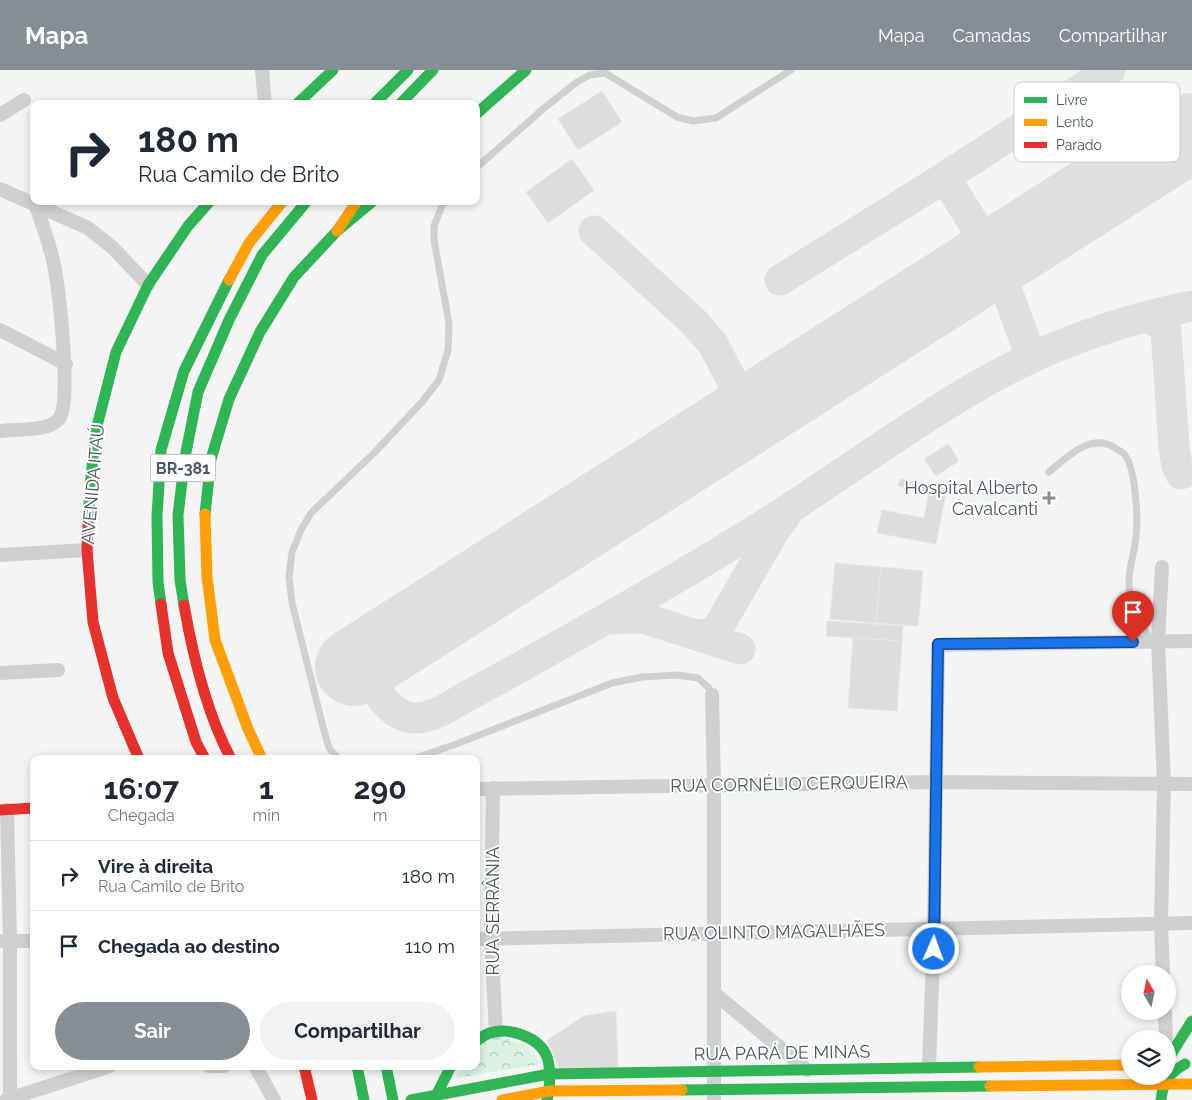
<!DOCTYPE html>
<html lang="pt">
<meta charset="utf-8">
<style>
:root{--surface:#fff;--page:#f2f2f3;--text:#1f2937;--muted:#747a83;--line:#e0e1e3;--accent:#868d94}
body{margin:0;font-family:Raleway,sans-serif;background:var(--page);color:var(--text);height:100vh;display:flex;flex-direction:column;font-size:19px;white-space:nowrap}
*{box-sizing:border-box;margin:0}
p{font-size:16px;color:var(--muted)}
.icon{flex:none;width:28px;height:28px;fill:none;stroke:currentColor;stroke-width:2;stroke-linecap:round;stroke-linejoin:round}
.map{position:relative;flex:1;overflow:hidden}
.details{position:absolute;left:30px;top:685px;width:450px;height:315px;display:flex;flex-direction:column;background:var(--surface);border-radius:10px;box-shadow:0 2px 8px #0003}
.details>*{flex:none}
.banner{position:absolute;left:30px;top:30px;width:450px;height:105px;border-radius:10px;box-shadow:0 2px 8px #0003;background:#fff;color:var(--text);overflow:hidden}
.needle{width:32px;rotate:351deg}
.buttons{position:absolute;left:1121px;top:895px;display:grid;gap:10px}
.buttons a{display:grid;place-items:center;width:55px;height:55px;border-radius:50%;background:var(--surface);box-shadow:0 2px 8px #0003;font-size:25px}
.pin{position:absolute;display:grid;place-items:center;width:42px;height:42px;color:#fff;margin:-51px -21px;border-radius:50% 50% 50% 0;rotate:-45deg;box-shadow:0 0 5px #0007}
.pin .icon{rotate:45deg}
.me{position:absolute;width:55px;margin:-28px;rotate:2deg;stroke-linejoin:round;filter:drop-shadow(0 0 4px #0008)}
.turn{display:flex;align-items:center;gap:18px;height:105px;padding:0 25px;font-size:22px}
.turn .icon{width:65px;height:65px;stroke-width:2.5}
.turn b{display:block;font-size:35px;line-height:42px}
.eta{display:flex;justify-content:space-evenly;align-items:center;height:85px;text-align:center}
.eta b{font-size:30px;font-weight:700;line-height:35px}
.primary-button{display:flex;gap:10px;margin-top:auto;padding:10px 25px}
.primary-button a{flex:1;height:58px;border-radius:30px;background:var(--accent);color:#fff;font-size:20px;font-weight:700;line-height:58px;text-align:center}
.primary-button a+a{background:var(--page);color:var(--text)}
ul{padding:0;list-style:none}
li{display:flex;align-items:center;gap:15px;height:70px;padding:0 25px;border-top:1px solid var(--line)}
li div{flex:1}
li b{display:block;font-size:19px}
li em{font-style:normal}
header{display:flex;align-items:center;gap:30px;box-sizing:border-box;height:70px;padding:0 25px;background:var(--accent);color:#fff}
header strong{font-size:24px}
nav{display:flex;gap:28px;margin-inline-start:auto;font-size:18px}
.map>svg:first-child{display:block}
.park{fill:url(#park-crowns)}
.lines{fill:none;stroke-linecap:round;stroke-linejoin:round}
.taxiway{stroke:#dedfe0;stroke-width:31}
.runway{stroke:#dedfe0;stroke-width:78}
.building{fill:#ddddde;stroke:#e5e6e7}
.lane{stroke:#ced0d2;stroke-width:7}
.street{stroke:#ced0d2;stroke-width:14}
.fast{stroke:#30b455;stroke-width:11}
.slow{stroke:#ff9f0a;stroke-width:11}
.jam{stroke:#e5322d;stroke-width:11}
.route-casing{stroke:#114b97;stroke-width:12}
.route{stroke:#1a73e8;stroke-width:9}
.poi-dot{fill:#868d94;stroke:#fff;stroke-width:2}
.labels{text-anchor:middle;stroke-width:4;stroke-linejoin:round;paint-order:stroke}
.shield{fill:#fff;stroke:#808990;stroke-width:1}
.shield-label{font-size:16px;font-weight:bold;fill:#4a5661}
.street-label{font-size:18px;fill:#4a5661;stroke:#fff}
.poi-label{font-size:18px;fill:#4a5661;stroke:#fff;text-anchor:end}
.key{fill:#fff;stroke:#c9ccd0;stroke-width:1}
.key-label{font-size:14px;fill:#4a5661}
</style>
<header>
<strong>Mapa</strong>
<nav><a>Mapa</a><a>Camadas</a><a>Compartilhar</a></nav>
</header>
<div class="map">
<svg width="1192" height="1030" viewBox="0 0 1192 1030">
<defs>
<pattern id="park-crowns" width="20" height="18" patternUnits="userSpaceOnUse" patternTransform="scale(1.25)"><rect width="20" height="18" fill="#d9f2e3"/><path d="M2 6a3 3 0 1 1 6 0M12 15a3 3 0 1 1 6 0" fill="none" stroke="#b2c7bb"/></pattern>
</defs>
<rect width="100%" height="100%" fill="#f4f4f4"/>
<!-- park -->
<polygon class="park" points="496,965 528,976 541,994 456,1008 460,996 476,996 476,977"/>
<g class="lines">
<!-- taxiway -->
<g class="taxiway">
<polyline points="952,102 949,107 949,114 987,175 996,178 1009,178"/>
<polyline points="594,161 694,252 713,274 743,332 758,339"/>
<polyline points="1004,182 1000,189 1000,202 1027,276 1032,281 1040,284"/>
<polyline points="780,210 939,111 1110,0"/>
<path d="M1145,247C1153,250 1162,253 1166,261L1174,377L1177,396L1181,404"/>
<polyline points="606,549 643,548 740,579"/>
<polyline points="699,565 711,563 719,556 774,461 785,446"/>
<path d="M363,591C368,613 391,649 416,648C435,647 453,634 469,625C502,608 534,589 567,571C643,528 718,485 792,437C854,396 915,352 979,315C1045,277 1117,251 1192,236"/>
</g>
<!-- runway -->
<polyline class="runway" points="354,597 1192,62"/>
</g>
<!-- building -->
<g class="building">
<polygon points="602,21 622,52 578,80 558,49"/>
<polygon points="572,89 594,120 548,153 526,122"/>
<polygon points="948,374 959,391 936,406 924,389"/>
<polygon points="900,409 947,418 936,474 877,463 882,440 924,448 929,422 898,416"/>
<polygon points="835,493 881,497 876,553 830,549"/>
<polygon points="881,497 923,501 918,556 876,553"/>
<polygon points="827,551 903,556 902,571 826,566"/>
<polygon points="853,568 902,571 897,641 848,638"/>
<polygon points="616,941 618,999 560,1000 547,970 584,946"/>
</g>
<g class="lines">
<!-- lane -->
<g class="lane">
<polyline points="476,98 543,39 577,12 590,5 605,3 677,47 693,51 716,48 791,0"/>
<path d="M1049,402C1067,387 1091,362 1115,378C1118,380 1122,382 1124,384C1136,397 1138,449 1136,466C1135,482 1128,499 1129,515C1129,535 1142,554 1151,571"/>
<polyline points="339,689 329,678 323,657 292,533 289,507 292,482 301,460 311,443 374,383 422,332 439,310 448,280 449,253 434,170 434,156 444,131"/>
<polyline points="413,689 459,673 612,613 642,607 677,605 698,608 709,618 712,625"/>
</g>
<!-- street -->
<g class="street">
<polyline points="262,0 265,34"/>
<polyline points="0,45 24,30"/>
<polyline points="0,119 88,158 113,178 148,215"/>
<polyline points="0,260 66,294"/>
<path d="M0,361C16,359 48,362 59,349C72,334 59,223 55,200C51,177 43,156 35,134"/>
<polyline points="0,485 87,480"/>
<polyline points="1162,497 1158,571 1164,714 1161,854 1163,904"/>
<polyline points="0,603 58,600"/>
<polyline points="712,625 714,715 714,1030"/>
<polyline points="493,718 491,868 496,963"/>
<polyline points="476,719 935,712 1192,714"/>
<polyline points="7,740 10,871 10,1029"/>
<polyline points="476,869 1192,853"/>
<polyline points="0,871 34,871"/>
<polyline points="714,923 807,1000"/>
<polyline points="1165,941 1166,969"/>
<polyline points="209,996 224,996"/>
<polyline points="255,996 274,1030"/>
<polyline points="929,997 934,860 938,575 1192,571"/>
<polyline points="6,1030 110,996"/>
</g>
<!-- fast -->
<g class="fast">
<polyline points="297,34 333,0"/>
<polyline points="374,34 408,0"/>
<polyline points="400,34 433,0"/>
<polyline points="476,44 526,0"/>
<polyline points="205,444 211,389 229,329 260,262 294,207 337,161 373,131"/>
<polyline points="88,453 90,416 96,360 116,282 148,215 188,156 210,131"/>
<polyline points="161,534 158,512 157,446 161,380 184,301 229,210"/>
<polyline points="184,535 180,510 178,445 185,387 198,322 229,250 262,185 307,131"/>
<path d="M476,971C480,969 485,964 490,963C509,957 540,967 547,987C551,997 550,1020 547,1030"/>
<polyline points="1168,989 1192,951"/>
<polyline points="357,996 364,1030"/>
<polyline points="386,996 393,1030"/>
<polyline points="682,1020 990,1016"/>
<polyline points="437,1024 451,996"/>
<polyline points="411,1030 549,1004 979,997"/>
<path d="M1161,1030C1163,1012 1169,1003 1185,994"/>
</g>
<!-- slow -->
<g class="slow">
<polyline points="337,161 357,131"/>
<polyline points="229,210 249,173 283,131"/>
<polyline points="205,444 207,507 215,570 248,659 262,689"/>
<polyline points="979,997 1130,995"/>
<polyline points="990,1016 1192,1014"/>
<polyline points="502,1030 550,1021 682,1020"/>
</g>
<!-- jam -->
<g class="jam">
<polyline points="88,453 87,480 93,552 113,628 139,689"/>
<polyline points="161,534 168,583 196,672 205,689"/>
<path d="M184,535C193,587 206,642 231,689"/>
<polyline points="0,740 34,738"/>
<polyline points="304,996 312,1030"/>
</g>
</g>
<g class="lines">
<!-- route casing -->
<g class="route-casing">
<polyline id="route" points="934,879 938,574 1133,572"/>
</g>
<!-- route -->
<use href="#route" class="route"/>
</g>
<!-- markers -->
<path class="poi-dot" d="M1046.5 420.5h5v5h5v5h-5v5h-5v-5h-5v-5h5z"/>
<g class="labels">
<!-- shield labels -->
<rect class="shield" x="150.5" y="384.5" width="65" height="27" rx="4"/>
<g class="shield-label">
<text x="183" y="404">BR-381</text>
</g>
<!-- street labels -->
<g class="street-label">
<text transform="translate(93 414) rotate(-85)" y="6">AVENIDA ITAÚ</text>
<text transform="translate(789 714) rotate(-1)" y="6">RUA CORNÉLIO CERQUEIRA</text>
<text transform="translate(493 841) rotate(-90)" y="6">RUA SERRÂNIA</text>
<text transform="translate(774 862) rotate(-1)" y="6">RUA OLINTO MAGALHÃES</text>
<text transform="translate(782 983) rotate(-1)" y="6">RUA PARÁ DE MINAS</text>
</g>
<!-- poi labels -->
<g class="poi-label">
<text x="1038" y="424">Hospital Alberto<tspan x="1038" dy="21">Cavalcanti</tspan></text>
</g>
</g>
<!-- legend -->
<rect x="1014" y="12" width="166" height="80" rx="8" class="key"/>
<rect x="1024" y="27" width="23" height="6" fill="#30b455"/>
<rect x="1024" y="49" width="23" height="7" fill="#ff9f0a"/>
<rect x="1024" y="72" width="23" height="6" fill="#e5322d"/>
<g class="key-label">
<text x="1056" y="35">Livre</text>
<text x="1056" y="57">Lento</text>
<text x="1056" y="80">Parado</text>
</g>
</svg>
<div class="buttons">
<a><svg class="needle" viewBox="-14 -14 28 28"><path d="M0-13l5 13h-10z" fill="#e53935"/><path d="M0 13l5-13h-10z" fill="#747a83"/></svg></a>
<a><svg class="icon" aria-label="layers" viewBox="0 0 24 24"><path d="M12 4l9 5-9 5-9-5zM3 14l9 5 9-5"/></svg></a>
</div>
<div class="pin" style="left:1133px;top:572px;background:#d93025"><svg class="icon" aria-label="arrive" viewBox="0 0 24 24"><path d="M6 21V4h12l-3 4 3 4H6"/></svg></div>
<svg class="me" style="left:934px;top:879px" viewBox="-20 -20 40 40"><circle r="17" fill="#1a73e8" stroke="#fff" stroke-width="3"/><path d="M0-11L8 9 0 5-8 9z" fill="#fff"/></svg>
<div class="banner">
<div class="turn"><svg class="icon" aria-label="right" viewBox="0 0 24 24"><path d="M7 20v-9h11M14 6l5 5-5 5"/></svg><div><b>180 m</b>Rua Camilo de Brito</div></div>
</div>
<section class="details">
<div class="eta">
<div><b>16:07</b><p>Chegada</p></div>
<div><b>1</b><p>min</p></div>
<div><b>290</b><p>m</p></div>
</div>
<ul>
<li><svg class="icon" aria-label="right" viewBox="0 0 24 24"><path d="M7 20v-9h11M14 6l5 5-5 5"/></svg><div><b>Vire à direita</b><p>Rua Camilo de Brito</p></div><em>180 m</em></li>
<li><svg class="icon" aria-label="arrive" viewBox="0 0 24 24"><path d="M6 21V4h12l-3 4 3 4H6"/></svg><div><b>Chegada ao destino</b></div><em>110 m</em></li>
</ul>
<div class="primary-button"><a>Sair</a><a>Compartilhar</a></div>
</section>
</div>
